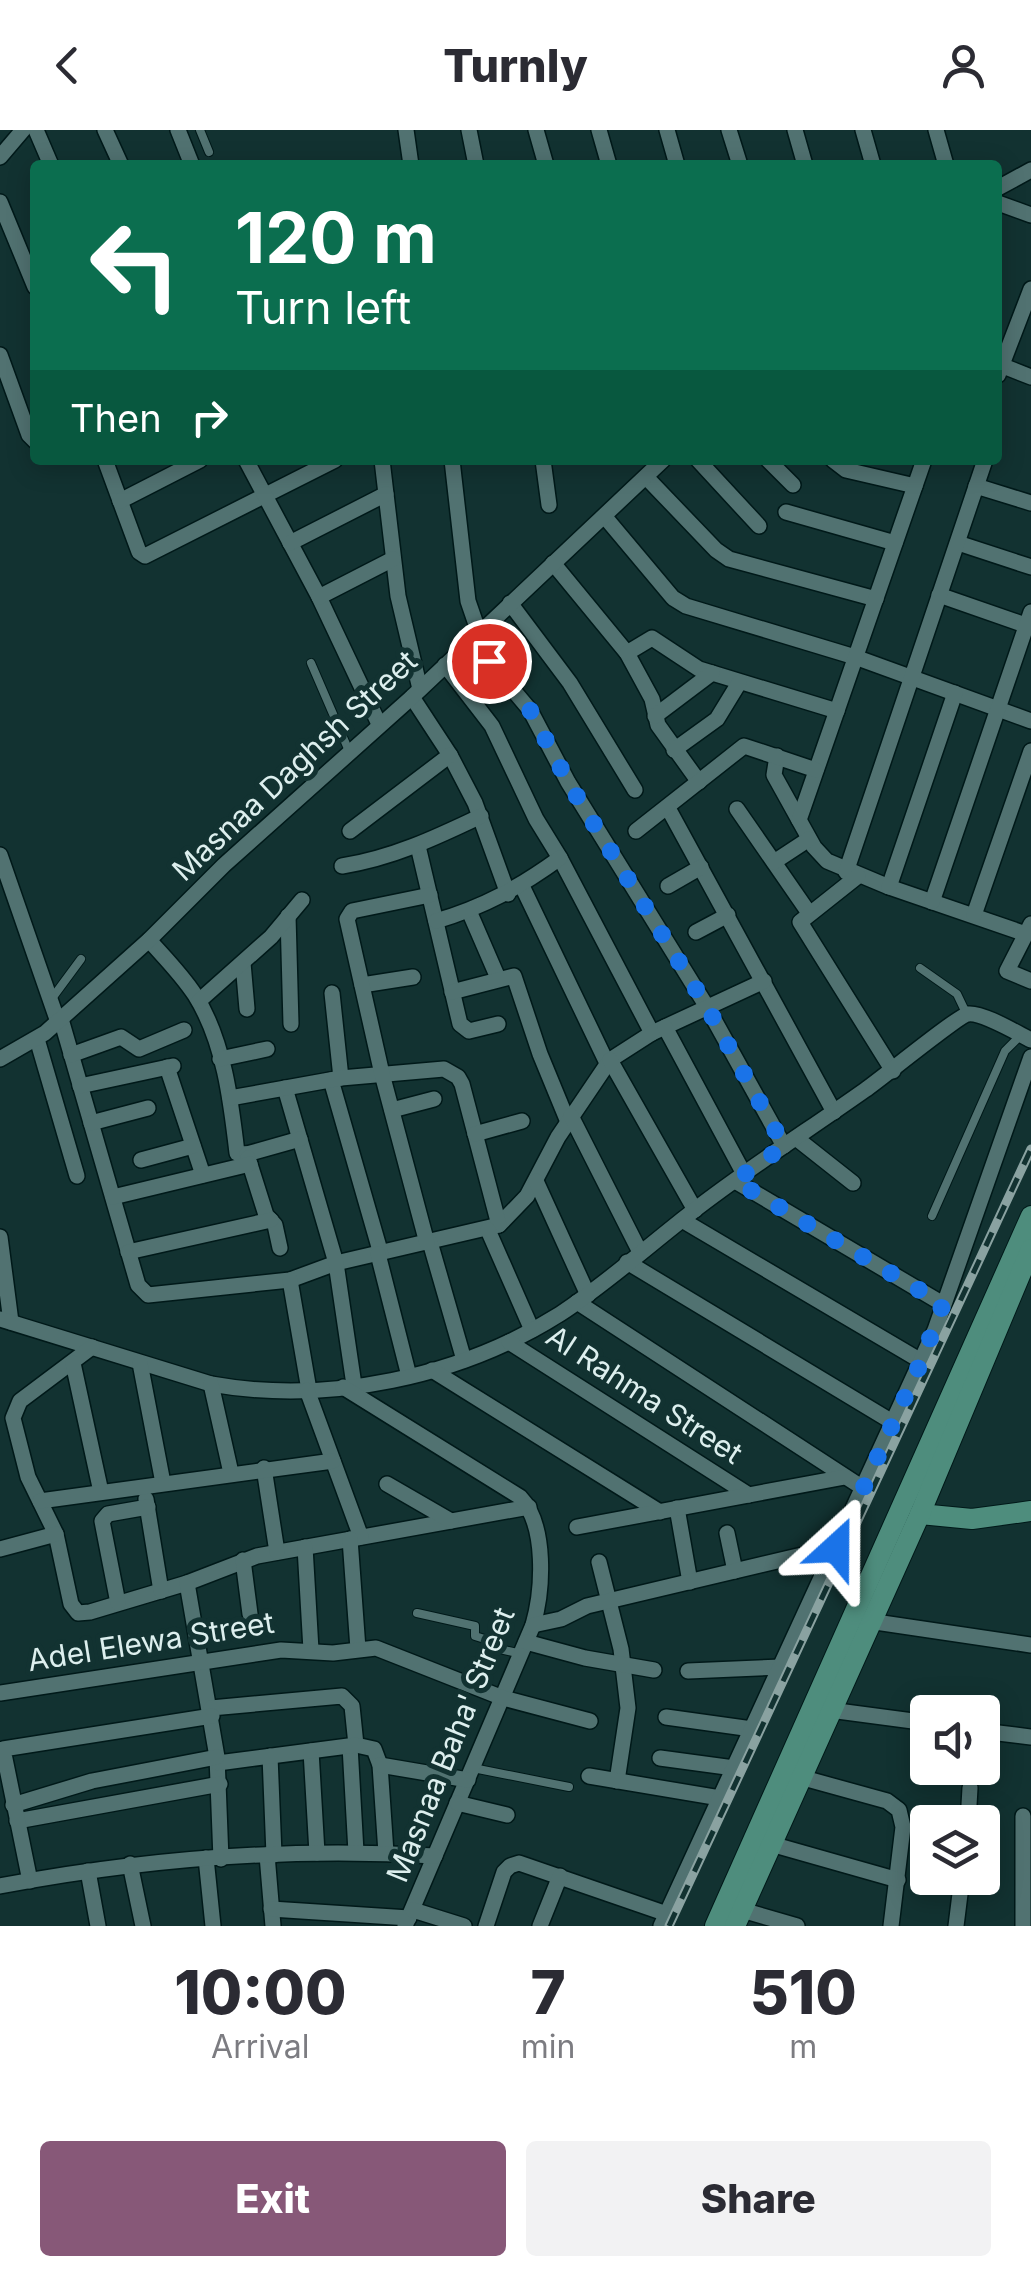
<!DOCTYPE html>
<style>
:root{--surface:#fff;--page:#f2f2f3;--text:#2b2b33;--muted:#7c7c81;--accent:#875878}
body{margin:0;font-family:Inter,sans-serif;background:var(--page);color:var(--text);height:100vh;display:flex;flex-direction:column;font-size:38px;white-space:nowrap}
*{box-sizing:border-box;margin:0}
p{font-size:32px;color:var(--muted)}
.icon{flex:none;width:55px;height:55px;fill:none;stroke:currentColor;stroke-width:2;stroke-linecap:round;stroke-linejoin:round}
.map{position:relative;height:1796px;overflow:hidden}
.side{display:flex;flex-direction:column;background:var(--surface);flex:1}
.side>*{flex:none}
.hud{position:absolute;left:30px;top:30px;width:972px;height:305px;border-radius:10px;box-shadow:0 5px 25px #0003;background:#0b6e4f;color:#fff;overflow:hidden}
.tools{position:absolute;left:910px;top:1565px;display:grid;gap:20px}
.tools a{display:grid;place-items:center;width:90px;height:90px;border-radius:10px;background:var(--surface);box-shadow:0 5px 25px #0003;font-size:50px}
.pin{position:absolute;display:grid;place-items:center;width:85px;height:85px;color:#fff;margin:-42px;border:5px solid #fff;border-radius:50%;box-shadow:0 2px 10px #0007}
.me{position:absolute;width:110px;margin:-55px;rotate:24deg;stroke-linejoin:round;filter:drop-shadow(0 0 8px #0008)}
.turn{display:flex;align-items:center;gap:35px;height:210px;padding:0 40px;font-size:45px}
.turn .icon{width:130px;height:130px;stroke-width:2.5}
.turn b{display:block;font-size:70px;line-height:85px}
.then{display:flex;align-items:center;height:95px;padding:0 40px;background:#0003;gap:20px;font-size:38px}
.eta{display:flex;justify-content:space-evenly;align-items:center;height:170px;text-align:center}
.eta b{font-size:60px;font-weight:800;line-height:70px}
.cta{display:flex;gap:20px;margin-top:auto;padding:20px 40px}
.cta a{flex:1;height:115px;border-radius:10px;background:var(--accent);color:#fff;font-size:40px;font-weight:800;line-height:115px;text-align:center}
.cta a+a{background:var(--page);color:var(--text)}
header{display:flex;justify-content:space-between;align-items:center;height:130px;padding:0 40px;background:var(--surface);font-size:45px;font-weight:800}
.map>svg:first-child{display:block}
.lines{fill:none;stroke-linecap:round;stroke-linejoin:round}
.lane-casing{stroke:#001919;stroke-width:10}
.street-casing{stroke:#001919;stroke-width:18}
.secondary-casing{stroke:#001919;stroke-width:22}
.lane{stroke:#517271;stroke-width:8}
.street{stroke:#517271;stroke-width:15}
.secondary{stroke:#4e8d7d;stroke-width:20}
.rail-casing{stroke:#8aa2a1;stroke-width:9}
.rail{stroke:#123231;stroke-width:5;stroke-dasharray:15;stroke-linecap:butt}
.route{stroke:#1a73e8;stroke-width:18;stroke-dasharray:0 32.4}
.labels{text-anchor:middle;stroke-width:10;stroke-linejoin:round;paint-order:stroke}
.street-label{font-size:30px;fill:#ddefee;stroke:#123231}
</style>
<header><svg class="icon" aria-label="back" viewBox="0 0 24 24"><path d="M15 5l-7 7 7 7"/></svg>Turnly<svg class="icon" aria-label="person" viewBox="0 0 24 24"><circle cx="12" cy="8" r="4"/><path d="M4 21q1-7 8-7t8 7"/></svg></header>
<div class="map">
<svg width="1031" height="1796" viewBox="0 0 1031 1796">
<rect width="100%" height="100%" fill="#123231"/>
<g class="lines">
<!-- lane casing -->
<g class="lane-casing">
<g id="lane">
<polyline points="200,0 209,22"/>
<polyline points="311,533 349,621"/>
<polyline points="920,838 957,864 967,885"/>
<polyline points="50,871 81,829"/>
<polyline points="932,1086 1005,921 1021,905"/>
<polyline points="417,1483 475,1496 475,1506 491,1511 491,1517 522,1524"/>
<polyline points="473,1638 569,1657"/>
</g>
</g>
<!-- street casing -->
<g class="street-casing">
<g id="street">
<polyline points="36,0 51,35"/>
<polyline points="105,0 121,35"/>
<polyline points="178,0 192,35"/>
<polyline points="406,0 411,35"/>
<polyline points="469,0 476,35"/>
<polyline points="536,0 546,35"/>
<polyline points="599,0 609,35"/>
<polyline points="667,0 677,35"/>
<polyline points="729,0 740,35"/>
<polyline points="795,0 805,35"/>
<polyline points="863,0 873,35"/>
<polyline points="936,0 946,35"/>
<polyline points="0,27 23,0"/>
<polyline points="998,58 1031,40"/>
<polyline points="0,72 35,157"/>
<polyline points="998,73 1031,85"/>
<polyline points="0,225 29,305 35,311"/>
<polyline points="998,234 1031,247"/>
<polyline points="998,245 1031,159"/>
<polyline points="105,330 139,422 145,426 335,330"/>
<polyline points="246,330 319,467 379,594"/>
<polyline points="382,330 398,466 420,559"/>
<polyline points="452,330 468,471 479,503"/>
<polyline points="543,330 549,375"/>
<polyline points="698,330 759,396"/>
<polyline points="768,330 793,355"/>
<polyline points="833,330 846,340 915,356"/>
<polyline points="646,347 716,420 729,429 876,469"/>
<polyline points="976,356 1031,373"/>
<polyline points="120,371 200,330"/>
<polyline points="786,382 895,413"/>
<polyline points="605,387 673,468 686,476 855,527 1031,591"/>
<polyline points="290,413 386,364"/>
<polyline points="958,413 1031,437"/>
<polyline points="553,433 627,523 652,569 658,595 699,652"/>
<polyline points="939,465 1031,497"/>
<polyline points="319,467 393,429"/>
<polyline points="510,473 570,553 635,660"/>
<polyline points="471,510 530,580 568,652 707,877 784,1016"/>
<polyline points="627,523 652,508 699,539 837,581"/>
<polyline points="445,535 492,596 536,689 560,728 652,903"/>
<polyline points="412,567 450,625 475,673 508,764"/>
<polyline points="655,586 712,543"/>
<polyline points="674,620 717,589 739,553"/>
<polyline points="777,626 774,645 814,717 827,731 889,757 1026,804"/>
<polyline points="668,678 834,982"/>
<polyline points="737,679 809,783"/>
<polyline points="799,690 924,330"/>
<polyline points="350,701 450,625"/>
<polyline points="636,701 744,616 816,640"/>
<polyline points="418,716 460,894 469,901 498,894"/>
<polyline points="0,725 58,892"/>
<polyline points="774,732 809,709"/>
<path d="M342,736C392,728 435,708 481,686"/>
<polyline points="846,742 985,330"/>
<polyline points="858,746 800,792 893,941"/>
<polyline points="522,756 607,933"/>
<polyline points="668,756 701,737"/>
<polyline points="889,757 955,563"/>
<polyline points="932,772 1031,482"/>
<polyline points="469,781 498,848"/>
<polyline points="974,785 1031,621"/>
<polyline points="288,786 291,894"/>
<path d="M436,791C484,777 520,757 560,728"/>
<polyline points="1031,794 1007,841 1031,851"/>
<polyline points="696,802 728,785"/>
<path d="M149,810C165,828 182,845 195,865C224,911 231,971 237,1023L247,1024"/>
<polyline points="243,833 247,879"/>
<polyline points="362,855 413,847"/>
<polyline points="452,862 514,846 540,924 568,992"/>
<polyline points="332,863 341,948"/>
<polyline points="199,871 271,807 302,770"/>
<polyline points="61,889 138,1155 148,1165 290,1150 336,1133 499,1095 527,1066 558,1007 610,930 652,903 764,851"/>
<polyline points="665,897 744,1044"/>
<polyline points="37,909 77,1046"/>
<polyline points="71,925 121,907 139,919 184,900"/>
<polyline points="0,929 45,903 149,810 224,735 412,567 663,330"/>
<polyline points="220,929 267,919"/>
<polyline points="610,930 695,1080"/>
<polyline points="167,937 203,1045"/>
<polyline points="331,950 381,1124"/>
<polyline points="80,956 173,936"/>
<polyline points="285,958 336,1133 354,1255"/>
<polyline points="230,968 341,948 444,939 458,947 462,954 499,1095"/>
<polyline points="392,980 434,969"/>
<polyline points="571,986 640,1122"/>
<polyline points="91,993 148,978"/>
<polyline points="475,1004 522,991"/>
<polyline points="796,1008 853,1053"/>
<polyline points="247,1024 300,1009"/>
<polyline points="248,1028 266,1085 275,1095 280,1118"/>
<polyline points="141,1030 193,1016"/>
<polyline points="536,1051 588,1165"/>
<polyline points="735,1051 943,1174"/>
<polyline points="113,1067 250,1034"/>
<polyline points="682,1090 921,1231"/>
<polyline points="488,1100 532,1200"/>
<polyline points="0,1107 11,1192"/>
<polyline points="430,1112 464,1230"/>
<polyline points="427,1113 382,944 347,789 352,781 430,765"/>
<polyline points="128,1122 271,1090"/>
<polyline points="378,1124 409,1246"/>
<polyline points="627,1132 894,1293"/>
<polyline points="290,1150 309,1260"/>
<polyline points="577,1172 863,1358"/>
<path d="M0,1189L211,1254C328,1275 460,1247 560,1184C606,1154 648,1116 692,1082C747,1039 807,1001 865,960C881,949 958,886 968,884C982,882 1017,903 1031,910"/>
<polyline points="509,1212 749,1365"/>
<polyline points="92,1217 20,1271 13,1288 28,1347 56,1404 71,1474 78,1483 90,1482 187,1453 257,1426 529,1377"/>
<polyline points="73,1233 101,1362"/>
<polyline points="140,1233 163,1353"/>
<polyline points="432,1240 660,1382"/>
<polyline points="211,1254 231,1343"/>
<path d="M343,1257L520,1367C547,1395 543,1460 533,1495L405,1796"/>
<polyline points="307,1260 361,1407"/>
<polyline points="264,1338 277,1422"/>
<polyline points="387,1354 451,1391"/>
<polyline points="146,1369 161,1461"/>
<polyline points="40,1371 333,1331"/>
<polyline points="677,1378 690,1452"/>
<polyline points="577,1397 845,1347"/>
<polyline points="727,1403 735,1441"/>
<polyline points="350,1409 358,1519"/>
<polyline points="305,1417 311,1520"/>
<polyline points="0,1419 56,1404"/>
<polyline points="243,1430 250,1484"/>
<polyline points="599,1432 621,1519 628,1578 617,1651"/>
<polyline points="187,1453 217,1627 221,1729"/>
<polyline points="118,1473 102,1391 108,1384 148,1377"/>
<polyline points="862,1490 1031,1515"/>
<polyline points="533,1495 561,1489 587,1476 836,1417"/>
<polyline points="526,1512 585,1528 654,1540"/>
<polyline points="688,1541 781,1537"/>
<polyline points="0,1563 281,1520 333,1523 376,1518 503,1568 590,1591"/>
<polyline points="211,1578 342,1566 352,1576 356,1615"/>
<polyline points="830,1580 928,1593"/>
<polyline points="666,1587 752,1599"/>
<polyline points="982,1601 1031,1607"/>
<polyline points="350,1616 356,1722"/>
<polyline points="311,1621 317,1723"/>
<polyline points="270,1626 274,1725"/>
<polyline points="660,1628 734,1638"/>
<polyline points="218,1633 356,1615 374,1619 380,1635 386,1723"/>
<polyline points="380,1635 468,1650"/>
<polyline points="589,1646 720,1668"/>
<polyline points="800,1647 887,1671 899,1680 903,1697 891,1796"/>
<polyline points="457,1673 507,1685"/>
<polyline points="13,1675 92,1651 217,1627"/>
<polyline points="1023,1686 1023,1796"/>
<polyline points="17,1691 220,1654"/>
<polyline points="968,1692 970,1658"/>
<polyline points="771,1714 898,1750"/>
<polyline points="267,1725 273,1796"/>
<polyline points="206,1728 213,1796"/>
<polyline points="130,1734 143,1796"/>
<polyline points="88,1741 98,1796"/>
<polyline points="30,1751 3,1619 212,1586"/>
<path d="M0,1756C143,1729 289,1717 435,1726"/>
<polyline points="271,1779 409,1788"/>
<polyline points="413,1780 464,1796"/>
<polyline points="742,1780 797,1796"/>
<polyline points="486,1796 504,1742 510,1736 519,1733 667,1784"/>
<polyline points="540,1796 560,1746"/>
<polyline points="661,1796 935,1200 1031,927"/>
<polyline points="956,1796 962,1748"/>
</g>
</g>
<!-- secondary casing -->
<g class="secondary-casing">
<g id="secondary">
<polyline points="920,1384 972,1389 1031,1381"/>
<polyline points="715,1796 1031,1086"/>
<polyline points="735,1796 920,1384 1031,1119"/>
</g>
</g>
<!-- lane -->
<use href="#lane" class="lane"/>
<!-- street -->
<use href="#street" class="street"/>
<!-- secondary -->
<use href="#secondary" class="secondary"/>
<!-- rail casing -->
<g class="rail-casing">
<polyline id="rail" points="669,1796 1031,1019"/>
</g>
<!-- rail -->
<use href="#rail" class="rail"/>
</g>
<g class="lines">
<!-- route -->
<polyline class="route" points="489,531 530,580 568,652 707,877 784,1016 735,1051 943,1174 921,1232 836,1418"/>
</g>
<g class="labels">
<!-- street labels -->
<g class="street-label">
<text transform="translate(295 636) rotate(-43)" y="10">Masnaa Daghsh Street</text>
<text transform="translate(644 1265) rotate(33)" y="10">Al Rahma Street</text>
<text transform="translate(151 1512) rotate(-9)" y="10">Adel Elewa Street</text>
<text transform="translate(451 1615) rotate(-68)" y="10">Masnaa Baha' Street</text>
</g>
</g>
</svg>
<div class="tools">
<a><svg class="icon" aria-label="sound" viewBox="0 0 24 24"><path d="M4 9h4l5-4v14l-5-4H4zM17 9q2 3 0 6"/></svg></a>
<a><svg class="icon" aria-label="layers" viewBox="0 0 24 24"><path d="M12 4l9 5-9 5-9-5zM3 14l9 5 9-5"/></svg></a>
</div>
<div class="pin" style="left:489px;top:531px;background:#d93025"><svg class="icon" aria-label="arrive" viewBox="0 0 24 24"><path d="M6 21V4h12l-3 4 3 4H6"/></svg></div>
<svg class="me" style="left:836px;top:1418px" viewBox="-20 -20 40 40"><path d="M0-17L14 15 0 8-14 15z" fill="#1a73e8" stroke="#fff" stroke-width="4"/></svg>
<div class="hud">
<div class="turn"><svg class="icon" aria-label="left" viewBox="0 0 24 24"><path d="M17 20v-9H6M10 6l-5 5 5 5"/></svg><div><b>120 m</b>Turn left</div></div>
<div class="then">Then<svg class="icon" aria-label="right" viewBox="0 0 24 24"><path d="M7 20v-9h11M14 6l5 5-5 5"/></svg></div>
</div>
</div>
<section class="side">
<div class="eta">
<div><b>10:00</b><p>Arrival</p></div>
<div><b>7</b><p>min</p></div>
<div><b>510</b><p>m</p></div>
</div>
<div class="cta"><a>Exit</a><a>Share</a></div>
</section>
